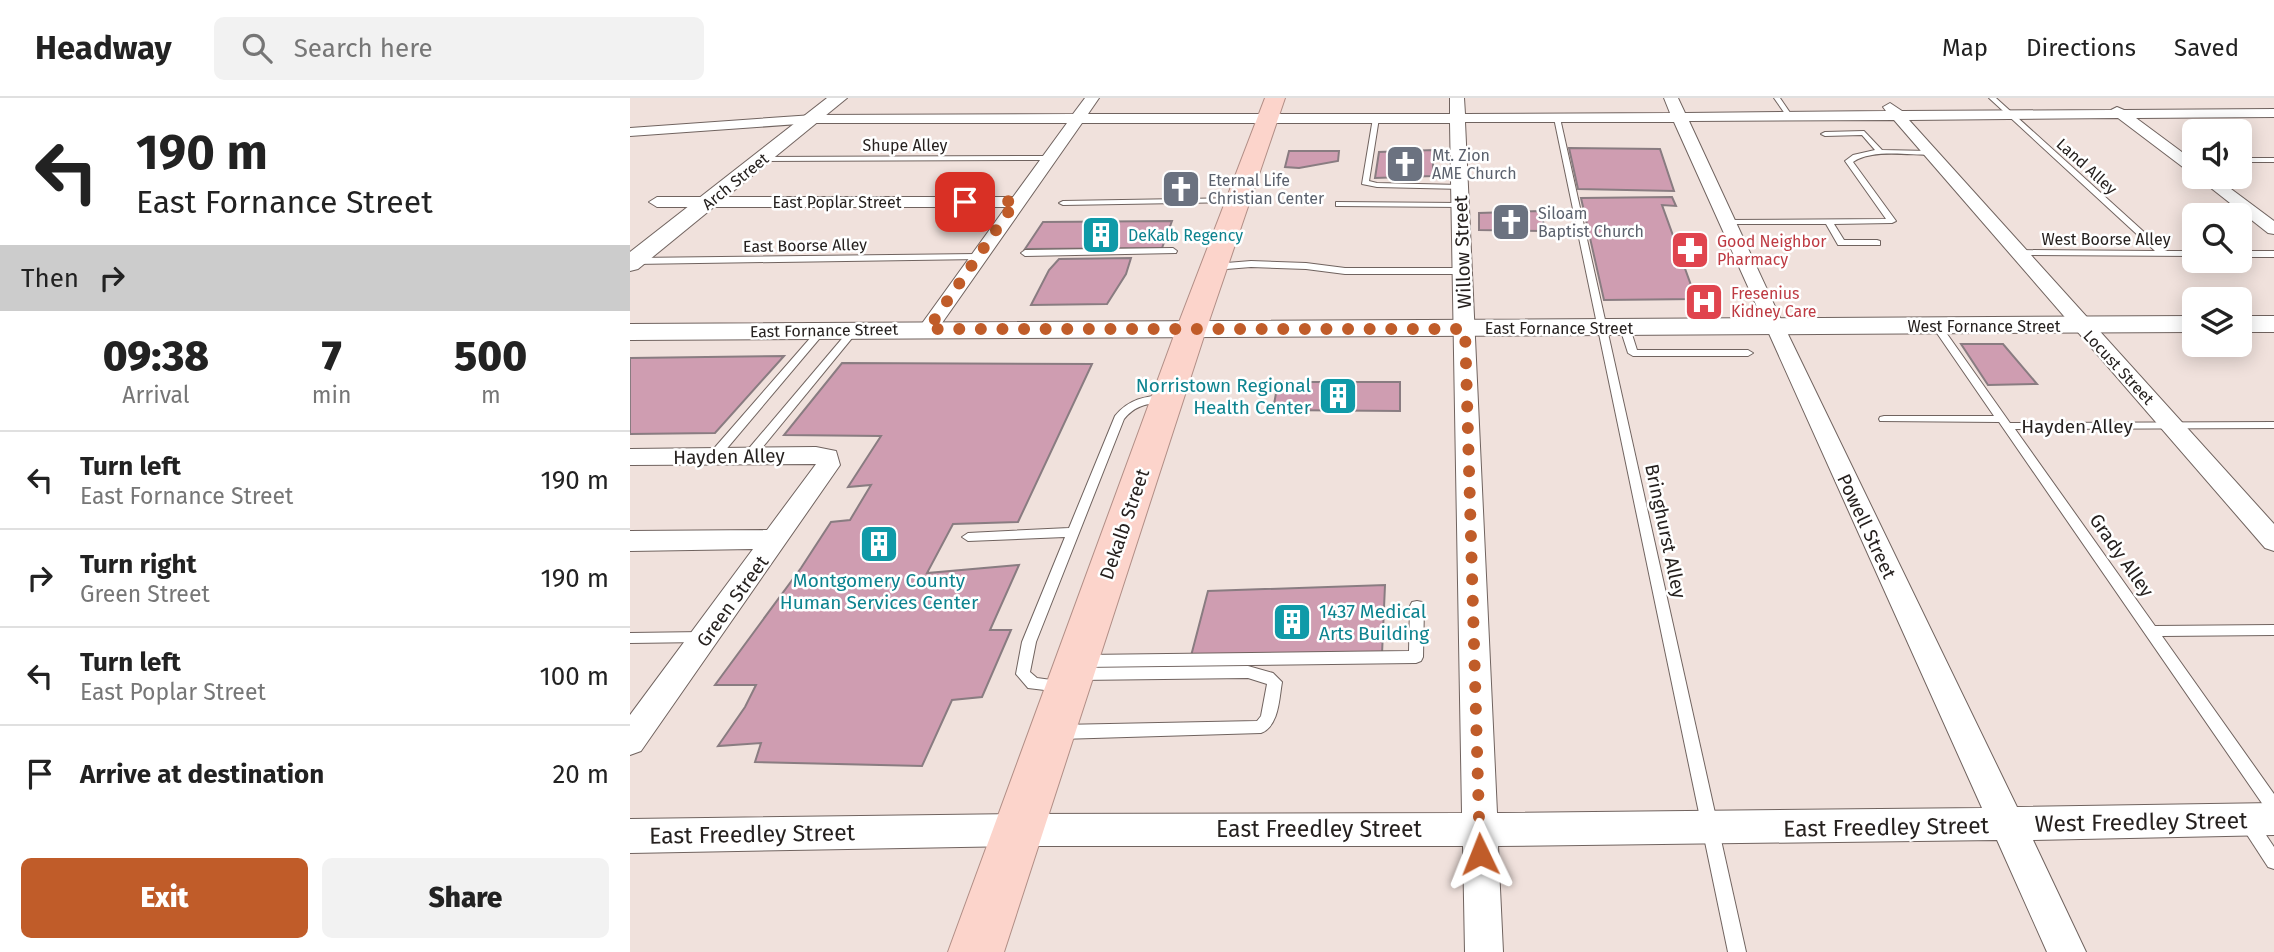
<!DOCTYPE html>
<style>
:root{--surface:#fff;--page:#f2f2f2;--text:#222;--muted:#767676;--line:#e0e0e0;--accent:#c05c29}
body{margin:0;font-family:"Fira Sans",sans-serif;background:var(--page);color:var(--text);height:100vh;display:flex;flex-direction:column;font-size:26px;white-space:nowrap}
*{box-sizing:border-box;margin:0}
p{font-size:23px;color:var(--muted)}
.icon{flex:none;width:38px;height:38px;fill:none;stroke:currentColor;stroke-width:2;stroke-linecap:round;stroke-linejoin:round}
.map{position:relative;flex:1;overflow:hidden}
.side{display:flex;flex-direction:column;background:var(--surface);width:630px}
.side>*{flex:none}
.banner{background:#fff;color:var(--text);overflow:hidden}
.controls{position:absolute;left:1552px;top:21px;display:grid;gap:14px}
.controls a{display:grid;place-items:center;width:70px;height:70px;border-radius:10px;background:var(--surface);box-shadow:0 4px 18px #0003;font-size:35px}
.pin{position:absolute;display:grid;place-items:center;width:60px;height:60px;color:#fff;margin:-30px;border-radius:14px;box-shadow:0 4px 10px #0006}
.me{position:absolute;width:77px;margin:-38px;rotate:358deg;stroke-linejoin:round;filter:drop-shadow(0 0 5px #0008)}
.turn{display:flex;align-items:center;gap:24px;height:147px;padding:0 21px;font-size:32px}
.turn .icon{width:91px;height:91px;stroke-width:2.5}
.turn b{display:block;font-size:49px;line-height:60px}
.then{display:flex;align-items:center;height:66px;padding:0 21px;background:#0003;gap:14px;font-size:26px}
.eta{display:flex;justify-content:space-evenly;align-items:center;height:119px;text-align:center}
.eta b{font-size:42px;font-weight:800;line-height:49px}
.primary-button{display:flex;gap:14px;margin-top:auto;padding:14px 21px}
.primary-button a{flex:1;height:80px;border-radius:10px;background:var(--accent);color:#fff;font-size:28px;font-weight:800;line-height:80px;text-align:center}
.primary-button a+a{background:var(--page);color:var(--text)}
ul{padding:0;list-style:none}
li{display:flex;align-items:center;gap:21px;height:98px;padding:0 21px;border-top:2px solid var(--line)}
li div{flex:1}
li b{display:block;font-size:26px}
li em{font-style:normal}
header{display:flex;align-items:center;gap:42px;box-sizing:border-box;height:98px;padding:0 35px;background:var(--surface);border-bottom:2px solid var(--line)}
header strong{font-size:33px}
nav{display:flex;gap:38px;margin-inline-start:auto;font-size:24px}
.search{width:490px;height:63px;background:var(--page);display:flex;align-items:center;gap:18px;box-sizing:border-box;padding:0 24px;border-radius:10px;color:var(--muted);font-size:26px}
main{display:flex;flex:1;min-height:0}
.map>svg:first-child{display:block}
.building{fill:#cf9db1;stroke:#897c81;stroke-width:2}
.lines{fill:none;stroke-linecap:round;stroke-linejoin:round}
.service-casing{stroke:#70635f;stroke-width:2}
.minor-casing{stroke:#70635f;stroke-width:2}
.tertiary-casing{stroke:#70635f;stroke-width:2}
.trunk-casing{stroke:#b18e86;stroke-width:2}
.service{fill:#fff;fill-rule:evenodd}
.minor{fill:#fff;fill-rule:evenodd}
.tertiary{fill:#fff;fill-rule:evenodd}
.trunk{fill:#fcd4cb;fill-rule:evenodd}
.route{stroke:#c05c29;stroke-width:12;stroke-dasharray:0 21.6}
.labels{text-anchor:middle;stroke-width:5;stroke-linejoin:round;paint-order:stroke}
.far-street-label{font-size:16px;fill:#26211f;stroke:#fff}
.far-worship-label{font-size:16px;fill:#5b616d;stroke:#fff;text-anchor:start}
.far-culture-label{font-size:16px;fill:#0d838f;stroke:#fff;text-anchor:start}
.far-health-label{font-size:16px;fill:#be3a42;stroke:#fff;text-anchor:start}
.street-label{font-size:19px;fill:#26211f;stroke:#fff}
.culture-label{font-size:19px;fill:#0d838f;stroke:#fff;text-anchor:end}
.near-street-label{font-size:23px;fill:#26211f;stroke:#fff}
</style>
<header>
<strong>Headway</strong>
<div class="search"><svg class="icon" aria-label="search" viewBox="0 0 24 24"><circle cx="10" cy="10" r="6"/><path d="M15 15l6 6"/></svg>Search here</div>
<nav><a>Map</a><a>Directions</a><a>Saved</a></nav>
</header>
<main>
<section class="side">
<div class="banner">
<div class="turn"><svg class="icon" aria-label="left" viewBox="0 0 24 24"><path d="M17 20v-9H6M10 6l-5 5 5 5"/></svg><div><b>190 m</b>East Fornance Street</div></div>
<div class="then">Then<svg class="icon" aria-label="right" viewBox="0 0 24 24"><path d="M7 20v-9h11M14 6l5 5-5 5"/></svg></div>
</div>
<div class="eta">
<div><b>09:38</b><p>Arrival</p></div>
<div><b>7</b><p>min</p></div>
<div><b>500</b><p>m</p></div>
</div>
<ul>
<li><svg class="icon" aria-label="left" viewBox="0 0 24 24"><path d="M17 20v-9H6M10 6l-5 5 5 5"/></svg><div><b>Turn left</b><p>East Fornance Street</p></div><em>190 m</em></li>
<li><svg class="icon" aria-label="right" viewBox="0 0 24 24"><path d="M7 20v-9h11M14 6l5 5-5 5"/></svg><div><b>Turn right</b><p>Green Street</p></div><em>190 m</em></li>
<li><svg class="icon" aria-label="left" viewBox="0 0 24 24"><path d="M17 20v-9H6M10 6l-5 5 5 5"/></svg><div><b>Turn left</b><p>East Poplar Street</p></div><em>100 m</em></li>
<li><svg class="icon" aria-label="arrive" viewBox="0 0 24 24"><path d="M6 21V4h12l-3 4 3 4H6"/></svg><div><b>Arrive at destination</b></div><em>20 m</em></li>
</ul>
<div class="primary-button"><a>Exit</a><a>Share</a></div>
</section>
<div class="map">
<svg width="1644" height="854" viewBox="0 0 1644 854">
<rect width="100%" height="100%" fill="#f0e1dc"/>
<!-- building -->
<g class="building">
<polygon points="939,50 1030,51 1044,93 948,91"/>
<polygon points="803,52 803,78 745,80 749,54"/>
<polygon points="659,53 709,53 708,63 669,70 655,69"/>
<polygon points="1042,99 1046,108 1032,107 1066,201 974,202 951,100"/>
<polygon points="911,113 915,133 849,132 849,115"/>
<polygon points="542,123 532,150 395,151 413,124"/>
<polygon points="501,160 496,176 477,206 401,207 419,172 429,161"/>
<polygon points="1331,246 1373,246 1407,286 1358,287"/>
<polygon points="154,258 85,335 0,336 0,260"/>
<polygon points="212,265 462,266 388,424 323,426 297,475 389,467 360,532 381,532 352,599 322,602 292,668 125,664 131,645 88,648 115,609 126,587 85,587 171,470 201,424 220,422 241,387 218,389 251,338 154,337"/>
<polygon points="648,284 770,284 770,313 643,312"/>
<polygon points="755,487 752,556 561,558 578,493"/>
</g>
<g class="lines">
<!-- service casing -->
<g class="service-casing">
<g id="service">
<polygon points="1144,0 1150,0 1163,19 1162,20 1158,20"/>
<polygon points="1359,0 1366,0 1535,153 1564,153 1564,158 1383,157 1383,153 1386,152 1525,153"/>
<polygon points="746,18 749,20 739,83 747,85 830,87 833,87 833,91 747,89 732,86 743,20"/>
<polygon points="927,18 930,20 1116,854 1098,854 924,20"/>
<path d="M1234,33L1252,52L1300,53L1304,55L1300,57C1278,57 1242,51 1223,64L1266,123L1262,125L1204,126L1214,142H1247L1250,143V147H1208L1196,126H1097L1093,124L1097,122L1256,121L1215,63L1223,57L1245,52L1232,37L1195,38L1191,36L1195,34Z"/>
<polygon points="422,58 423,60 419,62 132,63 128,61 132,59"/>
<rect x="1610" y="60" width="34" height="4"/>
<polygon points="611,100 611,104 608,104 433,107 429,105 433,103"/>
<polygon points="706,104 830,105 834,107 830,109 709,108 706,108"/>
<polygon points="543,150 547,153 546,155 395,158 391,155 395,152"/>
<rect x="1610" y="153" width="34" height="6"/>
<polygon points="347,156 351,159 350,161 4,166 0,164 4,160"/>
<polygon points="621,163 676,165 715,170 832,170 836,173 832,176 715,176 676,171 621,169 584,172 580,169 584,166"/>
<polygon points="1307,225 1310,226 1380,325 1644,324 1644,330 1385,331 1525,528 1644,527 1644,537 1532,538 1644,696 1644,716 1638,714 1369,324 1250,323 1249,321 1250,319 1254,318 1364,318 1302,228"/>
<polygon points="995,227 1000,230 1007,252 1118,252 1123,255 1118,258 1003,258 998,255 990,230"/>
<polygon points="192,229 195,230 195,234 88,361 80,361 78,358 80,355 189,230"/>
<polygon points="224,229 227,230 227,234 123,361 115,361 113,358 115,355 221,230"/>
<path d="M536,297L541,300L540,302C521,306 507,305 494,321L406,544L400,574L407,580L436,584L438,588L436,592L431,594L398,590L386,576L392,544L435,439L338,443L332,439L338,435L439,430L485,318C499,301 515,298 536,297Z"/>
<polygon points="787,503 792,504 794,508 793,559 791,563 786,565 454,569 449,567 447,563 449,559 454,557 779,553 780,508 782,504"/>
<polygon points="73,534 78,535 80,539 78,543 73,544 0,545 0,535"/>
<path d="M618,568L643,575L652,584C649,601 649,628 631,635L430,641L425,639L422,634L425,629L430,627L627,623L631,618L637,586L618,580L449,582L444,580L442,576L444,572L449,570Z"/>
<polygon points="1618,716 1624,719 1644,749 1644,771 1638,769 1612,729 1610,724 1612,719"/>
</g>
</g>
<!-- minor casing -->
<g class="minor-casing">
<g id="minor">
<path d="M455,0H469L458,16H820V0H834L835,16L1040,15L1034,0H1048L1055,15L1256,13L1253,9L1260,5L1272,13L1481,12L1487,9L1494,12L1644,11V19L1506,20L1564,63V75L1558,73L1488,20L1279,22L1644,426V453L1635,450L1264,22L1059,23L1154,228L1387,709L1644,705V737L1403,742L1456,854H1417L1367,742L868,748L873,854H835L833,748H388L0,755V721L388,716L832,715L820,25H452L305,235H291L288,231L376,109H27L19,104L27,99H383L437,25H183L0,38V30L183,17L443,16ZM835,24H1044L1352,710L867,715Z"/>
<polygon points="1567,79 1585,79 1644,123 1644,136 1638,135"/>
<polygon points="186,349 206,353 210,367 11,653 0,657 0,617 123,451 0,453 0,433 137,432 186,366 0,367 0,351"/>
</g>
</g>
<!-- tertiary casing -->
<g class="tertiary-casing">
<g id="tertiary">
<polygon points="197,0 217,0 8,171 0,173 0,154"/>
<polygon points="1564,218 1564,234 0,242 0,226"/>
<rect x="1610" y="218" width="34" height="16"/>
</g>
</g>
<!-- trunk casing -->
<g class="trunk-casing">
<polygon id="trunk" points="635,0 655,0 576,232 374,854 318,854 546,232"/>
</g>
<!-- service -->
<use href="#service" class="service"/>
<!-- minor -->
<use href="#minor" class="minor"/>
<!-- tertiary -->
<use href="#tertiary" class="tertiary"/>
<!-- trunk -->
<use href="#trunk" class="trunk"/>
</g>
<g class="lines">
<!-- route -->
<polyline class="route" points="335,104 386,103 298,231 835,231 850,756"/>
</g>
<!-- icons -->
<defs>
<g id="church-square" transform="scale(2.0125)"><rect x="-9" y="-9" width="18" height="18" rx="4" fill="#6b7280" stroke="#fff"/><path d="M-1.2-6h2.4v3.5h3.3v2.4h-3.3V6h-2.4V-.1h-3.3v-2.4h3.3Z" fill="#fff"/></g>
<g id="building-square" transform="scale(2.0125)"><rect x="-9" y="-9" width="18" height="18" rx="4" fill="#0f9aa8" stroke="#fff"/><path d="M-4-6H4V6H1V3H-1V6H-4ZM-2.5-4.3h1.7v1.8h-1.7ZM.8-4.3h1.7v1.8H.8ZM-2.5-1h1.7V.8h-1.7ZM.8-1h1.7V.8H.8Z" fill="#fff"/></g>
<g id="pharmacy-square" transform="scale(2.0125)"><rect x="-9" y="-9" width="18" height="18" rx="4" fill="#e0444e" stroke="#fff"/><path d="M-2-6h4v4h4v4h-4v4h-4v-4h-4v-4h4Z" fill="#fff"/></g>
<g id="hospital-square" transform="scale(2.0125)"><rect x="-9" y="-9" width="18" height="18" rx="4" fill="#e0444e" stroke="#fff"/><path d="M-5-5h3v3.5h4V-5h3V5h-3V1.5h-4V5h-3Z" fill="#fff"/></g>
</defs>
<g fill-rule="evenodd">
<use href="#church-square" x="775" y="66"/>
<use href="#church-square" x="551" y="91"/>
<use href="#church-square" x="881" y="124"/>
<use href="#building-square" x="471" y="137"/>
<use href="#pharmacy-square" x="1060" y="152"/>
<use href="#hospital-square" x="1074" y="204"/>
<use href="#building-square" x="708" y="298"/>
<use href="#building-square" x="249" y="446"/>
<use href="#building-square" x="662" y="524"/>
</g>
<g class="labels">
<!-- far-street labels -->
<g class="far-street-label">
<text x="275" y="53">Shupe Alley</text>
<text transform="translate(1457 68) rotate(42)" y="6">Land Alley</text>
<text transform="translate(105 83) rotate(-39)" y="6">Arch Street</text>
<text x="207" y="110">East Poplar Street</text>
<text x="1476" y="147">West Boorse Alley</text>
<text transform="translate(175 147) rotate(-1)" y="6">East Boorse Alley</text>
<text x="1354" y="234">West Fornance Street</text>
<text x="929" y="236">East Fornance Street</text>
<text transform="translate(194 232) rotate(-1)" y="6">East Fornance Street</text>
<text transform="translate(1489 269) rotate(47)" y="6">Locust Street</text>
</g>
<!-- far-worship labels -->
<g class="far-worship-label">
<text x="802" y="63">Mt. Zion<tspan x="802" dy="18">AME Church</tspan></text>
<text x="578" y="88">Eternal Life<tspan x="578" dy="18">Christian Center</tspan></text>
<text x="908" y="121">Siloam<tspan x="908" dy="18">Baptist Church</tspan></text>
</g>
<!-- far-culture labels -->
<g class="far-culture-label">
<text x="498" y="143">DeKalb Regency</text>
</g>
<!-- far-health labels -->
<g class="far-health-label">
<text x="1087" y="149">Good Neighbor<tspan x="1087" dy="18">Pharmacy</tspan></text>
<text x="1101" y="201">Fresenius<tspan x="1101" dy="18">Kidney Care</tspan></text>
</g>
<!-- street labels -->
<g class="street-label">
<text transform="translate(832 154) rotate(-92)" y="7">Willow Street</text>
<text x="1447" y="335">Hayden Alley</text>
<text transform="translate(99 358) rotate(-1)" y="7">Hayden Alley</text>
<text transform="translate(494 426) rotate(-71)" y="7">Dekalb Street</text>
<text transform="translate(1237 428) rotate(65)" y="7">Powell Street</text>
<text transform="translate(1036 433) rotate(78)" y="7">Bringhurst Alley</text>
<text transform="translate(1492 457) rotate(55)" y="7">Grady Alley</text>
<text transform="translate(102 503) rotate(-54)" y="7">Green Street</text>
</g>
<!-- culture labels -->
<g class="culture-label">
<text x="681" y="294">Norristown Regional<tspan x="681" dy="22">Health Center</tspan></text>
<text x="249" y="489" text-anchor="middle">Montgomery County<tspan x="249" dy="22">Human Services Center</tspan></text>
<text x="689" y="520" text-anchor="start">1437 Medical<tspan x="689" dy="22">Arts Building</tspan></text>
</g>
<!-- near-street labels -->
<g class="near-street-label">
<text transform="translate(1511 724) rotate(-1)" y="8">West Freedley Street</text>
<text transform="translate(1256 729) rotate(-1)" y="8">East Freedley Street</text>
<text x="689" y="739">East Freedley Street</text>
<text transform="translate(122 736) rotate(-1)" y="8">East Freedley Street</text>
</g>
</g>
</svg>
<div class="controls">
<a><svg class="icon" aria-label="sound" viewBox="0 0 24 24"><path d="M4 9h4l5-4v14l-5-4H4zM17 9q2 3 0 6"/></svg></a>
<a><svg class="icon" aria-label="search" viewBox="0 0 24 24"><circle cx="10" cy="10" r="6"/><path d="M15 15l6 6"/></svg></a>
<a><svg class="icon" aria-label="layers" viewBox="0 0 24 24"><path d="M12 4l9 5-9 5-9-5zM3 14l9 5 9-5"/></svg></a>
</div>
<div class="pin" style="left:335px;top:104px;background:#d93025"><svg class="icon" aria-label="arrive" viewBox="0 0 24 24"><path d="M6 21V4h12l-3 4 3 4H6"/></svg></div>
<svg class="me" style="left:850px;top:756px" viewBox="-20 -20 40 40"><path d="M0-17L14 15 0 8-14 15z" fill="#c05c29" stroke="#fff" stroke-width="4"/></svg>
</div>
</main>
